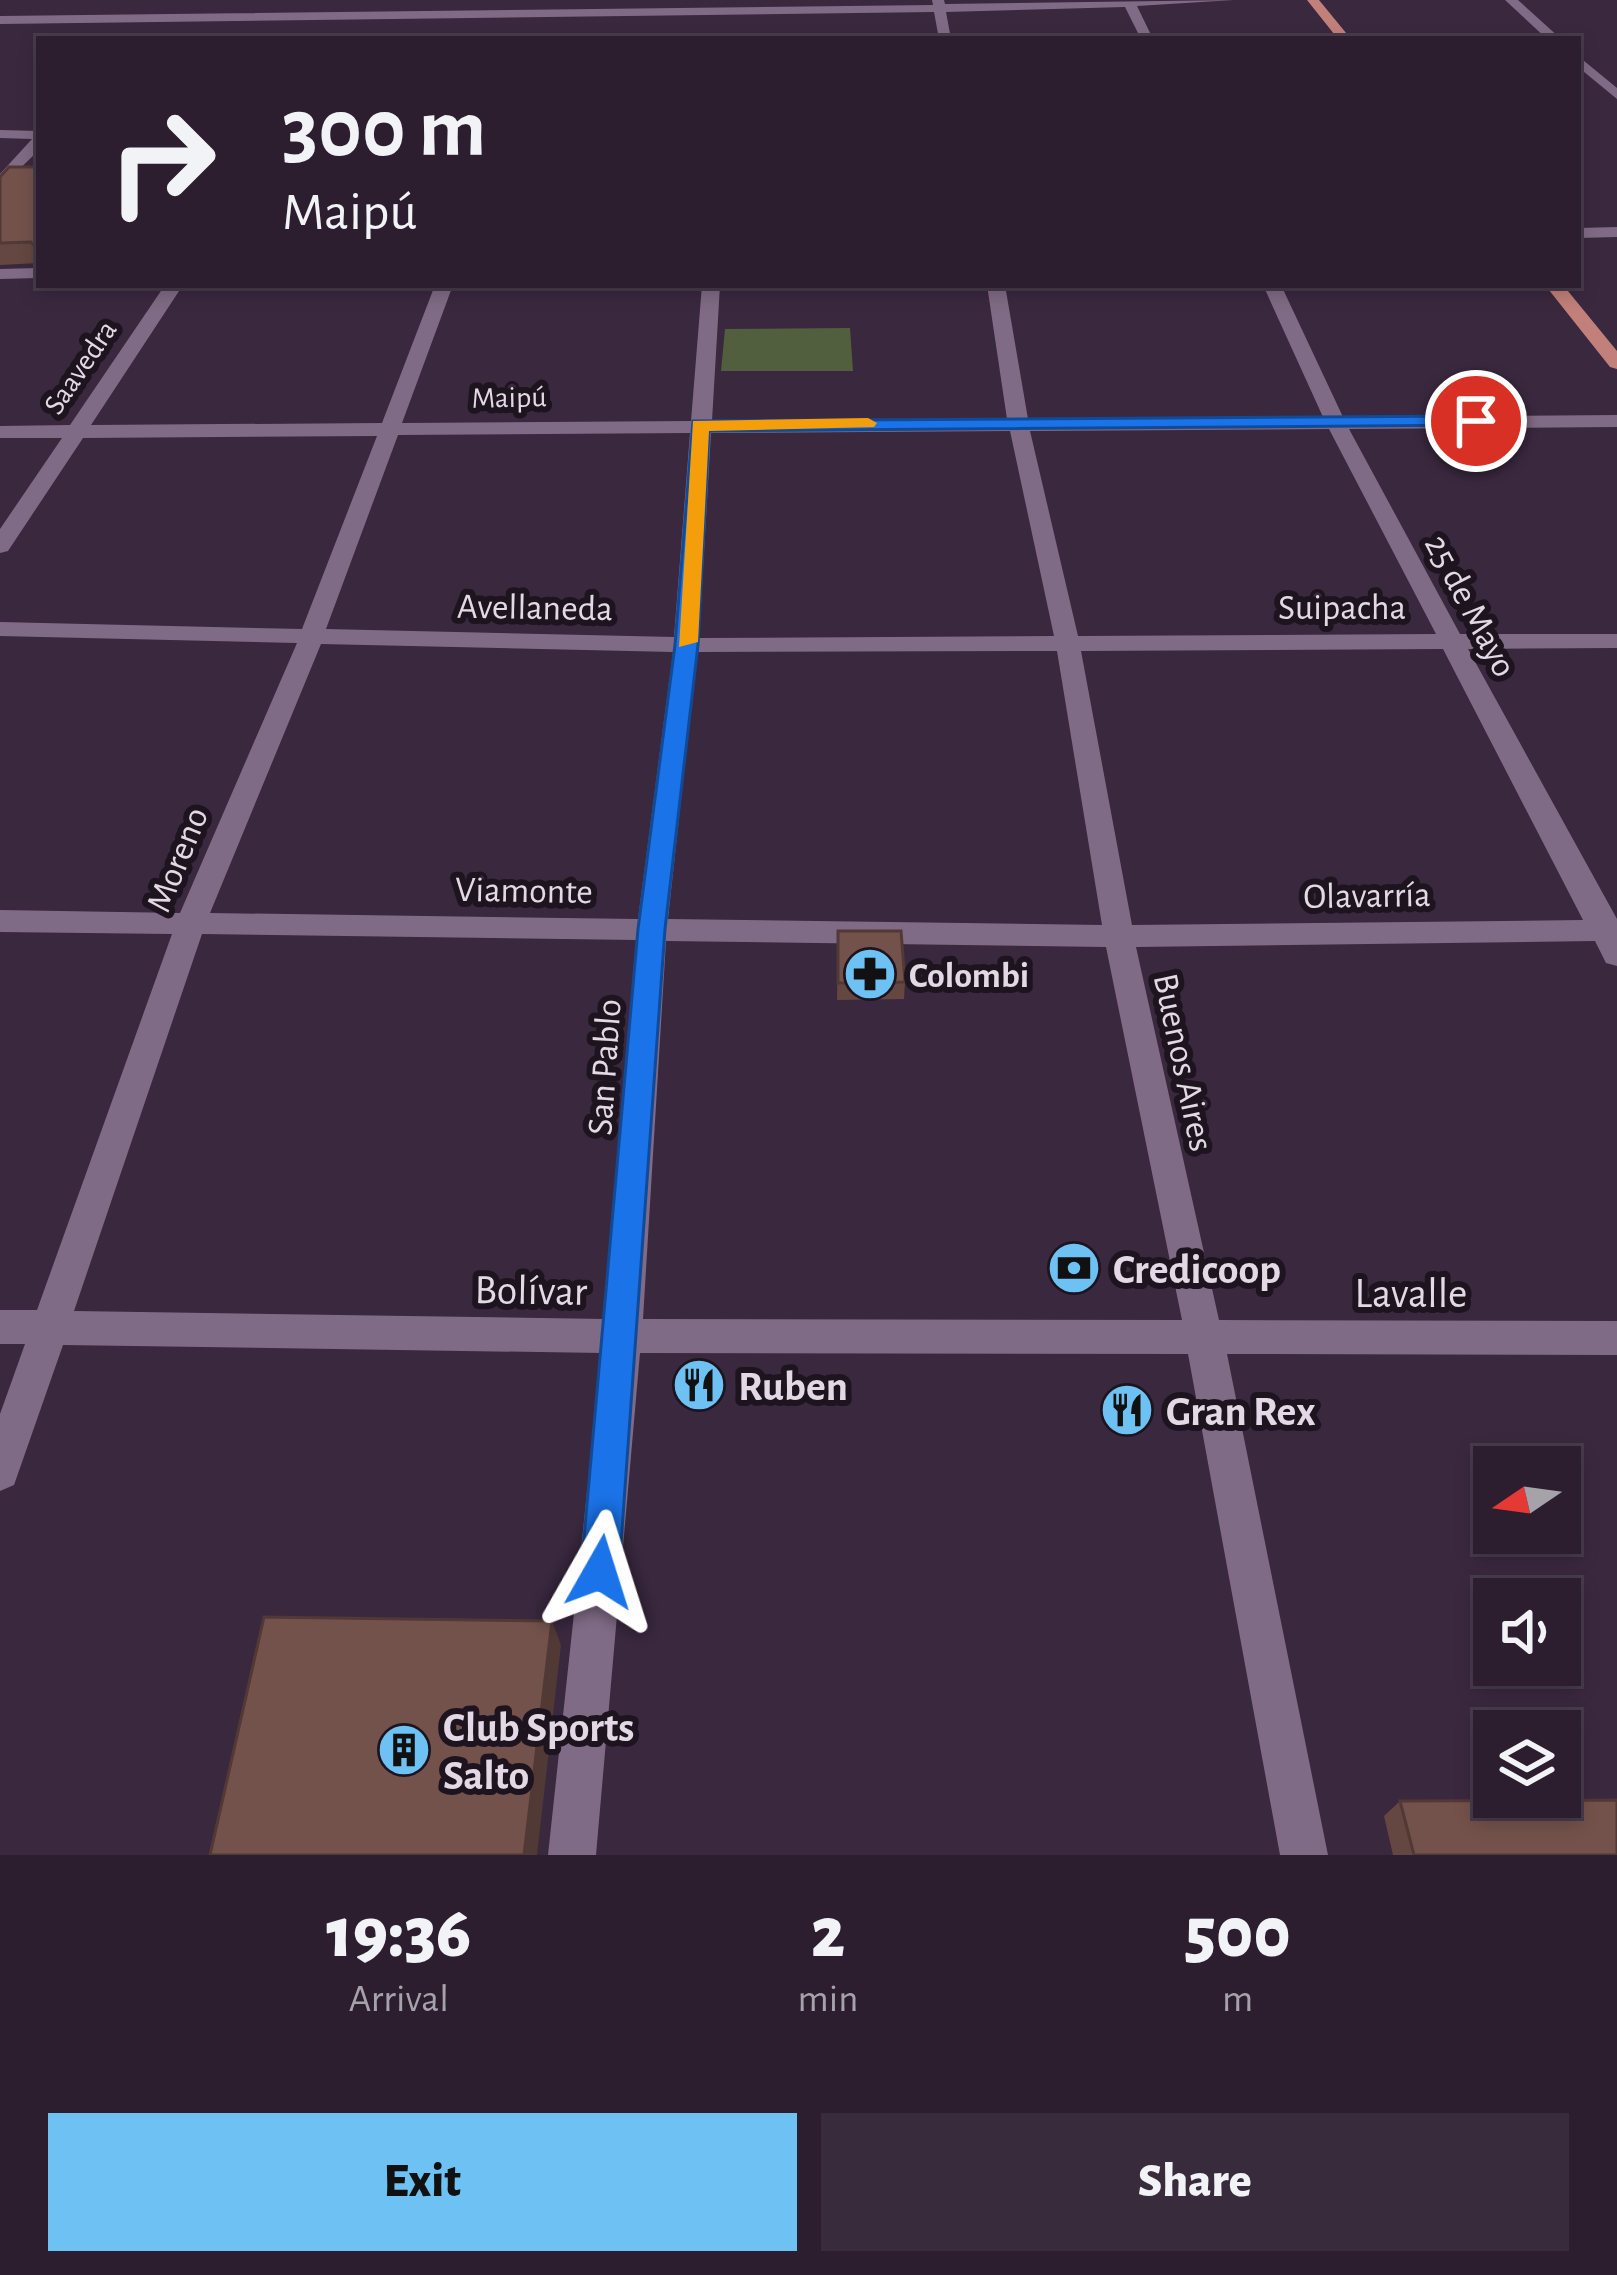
<!DOCTYPE html>
<meta charset="utf-8">
<style>
:root{--surface:#2c1e2f;--page:#382b3b;--text:#f1f3f6;--muted:#a6a2aa;--line:#483c4b;--accent:#6dc2f3}
body{margin:0;font-family:"Alegreya Sans",sans-serif;background:var(--page);color:var(--text);height:100vh;display:flex;flex-direction:column;font-size:45px;white-space:nowrap}
*{box-sizing:border-box;margin:0}
p{font-size:39px;color:var(--muted)}
.icon{flex:none;width:66px;height:66px;fill:none;stroke:currentColor;stroke-width:2;stroke-linecap:round;stroke-linejoin:round}
.map{position:relative;height:1855px;overflow:hidden}
.side{display:flex;flex-direction:column;background:var(--surface);flex:1}
.side>*{flex:none}
.banner{position:absolute;left:36px;top:36px;width:1545px;height:252px;border-radius:0px;box-shadow:0 6px 18px #0003,0 0 0 3px var(--line);background:#2c1e2f;color:var(--text);overflow:hidden}
.needle{width:78px;rotate:257deg}
.tools{position:absolute;left:1473px;top:1446px;display:grid;gap:24px}
.tools a{display:grid;place-items:center;width:108px;height:108px;border-radius:0px;background:var(--surface);box-shadow:0 6px 18px #0003,0 0 0 3px var(--line);font-size:60px}
.pin{position:absolute;display:grid;place-items:center;width:102px;height:102px;color:#fff;margin:-51px;border:6px solid #fff;border-radius:50%;box-shadow:0 3px 12px #0007}
.me{position:absolute;width:132px;margin:-66px;rotate:6deg;stroke-linejoin:round;filter:drop-shadow(0 0 9px #0008)}
.turn{display:flex;align-items:center;gap:42px;height:252px;padding:0 48px;font-size:54px}
.turn .icon{width:156px;height:156px;stroke-width:2.5}
.turn b{display:block;font-size:84px;line-height:102px}
.eta{display:flex;justify-content:space-evenly;align-items:center;height:204px;text-align:center}
.eta b{font-size:72px;font-weight:800;line-height:84px}
.primary-button{display:flex;gap:24px;margin-top:auto;padding:24px 48px}
.primary-button a{flex:1;height:138px;border-radius:0px;background:var(--accent);color:#111;font-size:48px;font-weight:800;line-height:138px;text-align:center}
.primary-button a+a{background:var(--page);color:var(--text)}
.map>svg:first-child{display:block}
.green{fill:#515f3f}
.lines{fill:none;stroke-linecap:round;stroke-linejoin:round}
.minor{fill:#806b86;fill-rule:evenodd}
.major{fill:#c18079;fill-rule:evenodd}
.wall{fill:#644741}
.shaded-wall{fill:#513935}
.building{fill:#74524c;stroke:#513935;stroke-width:3}
.route{fill:#1a73e8;stroke:#114b97;stroke-width:3}
.slow{fill:#f59e0b}
.labels{text-anchor:middle;stroke-width:12;stroke-linejoin:round;paint-order:stroke}
.far-street-label{font-size:30px;fill:#e4d8e7;stroke:#1d141f}
.street-label{font-size:36px;fill:#e4d8e7;stroke:#1d141f}
.poi-label{font-size:36px;font-weight:bold;fill:#e4d8e7;stroke:#1d141f;text-anchor:start}
.near-poi-label{font-size:42px;font-weight:bold;fill:#e4d8e7;stroke:#1d141f;text-anchor:start}
.near-street-label{font-size:42px;fill:#e4d8e7;stroke:#1d141f}
</style>
<div class="map">
<svg width="1617" height="1855" viewBox="0 0 1617 1855">
<rect width="100%" height="100%" fill="#3a283f"/>
<!-- green -->
<polygon class="green" points="850,328 853,371 721,371 725,329"/>
<g class="lines">
<!-- minor -->
<g class="minor">
<polygon points="932,0 944,0 945,4 1234,0 1137,6 1153,39 1141,39 1125,7 946,12 951,39 939,39 934,12 0,24 0,16 933,5"/>
<polygon points="1505,0 1518,0 1561,39 1547,39"/>
<polygon points="1578,56 1617,88 1617,99 1578,67"/>
<polygon points="0,130 39,131 39,150 0,188 0,174 32,139 0,138"/>
<polygon points="1617,227 1617,237 1578,238 1578,228"/>
<polygon points="39,268 39,278 0,279 0,269"/>
<path d="M165,285H183L91,425L382,423L435,285H453L402,423L691,421L702,285H720L712,421L1007,419L987,285H1005L1028,419L1323,417L1263,285H1281L1343,417L1617,415V427L1349,429L1460,634H1617V648L1468,649L1617,919V966L1606,963L1595,941L1136,947L1219,1320L1617,1321V1355L1227,1354L1328,1855H1280L1188,1354L640,1353L596,1855H548L602,1353L63,1345L14,1485L0,1491V1414L25,1344H0V1310H37L172,934L0,932V910L180,913L297,643L0,636V622L302,629L377,436L83,438L8,551L0,553V529L62,438H0V426L70,425ZM1329,429L1436,634L1078,636L1030,431ZM1010,431L1054,636L699,638L711,433ZM690,433L674,637L326,629L398,435ZM321,644L673,652L638,919L210,913ZM1443,649L1583,920L1132,925L1081,651ZM1057,651L1102,925L668,919L697,652ZM202,934L636,940L605,1319L74,1311ZM666,941L1106,947L1182,1320L643,1319Z"/>
</g>
<!-- major -->
<g class="major">
<polygon points="1307,0 1319,0 1351,39 1338,39"/>
<polygon points="1545,285 1563,285 1617,351 1617,369 1610,367"/>
</g>
</g>
<!-- wall -->
<g class="wall">
<polygon points="39,167 39,263 0,265 0,177"/>
<polygon points="838,931 905,982 904,999 837,1000"/>
<polygon points="1400,1801 1617,1855 1393,1855 1384,1816"/>
</g>
<!-- shaded-wall -->
<polygon class="shaded-wall" points="552,1621 561,1645 537,1855 524,1855"/>
<!-- building -->
<g class="building">
<polygon points="9,167 39,167 39,248 36,248 31,242 0,243 0,177"/>
<polygon points="838,931 901,931 905,982 838,983"/>
<polygon points="264,1617 552,1621 524,1855 210,1855"/>
<polygon points="1617,1800 1617,1855 1414,1855 1400,1801"/>
</g>
<!-- route -->
<polygon class="route" points="1476,416 1485,421 1483,425 709,431 698,645 665,929 619,1572 614,1585 600,1591 586,1585 581,1572 638,929 675,645 693,421"/>
<!-- slow -->
<polygon class="slow" points="868,418 877,423 874,427 709,431 698,642 679,647 693,421"/>
<!-- icons -->
<defs>
<g id="pharmacy-disc" transform="scale(2.7)"><circle r="9.5" fill="#6dc2f3" stroke="#1d141f"/><path d="M-2-6h4v4h4v4h-4v4h-4v-4h-4v-4h4Z" fill="#111"/></g>
<g id="bank-disc" transform="scale(2.7)"><circle r="9.5" fill="#6dc2f3" stroke="#1d141f"/><path d="M-6-4H6V4H-6ZM0-2.3a2.3 2.3 0 1 0 0 4.6a2.3 2.3 0 1 0 0-4.6Z" fill="#111"/></g>
<g id="restaurant-disc" transform="scale(2.7)"><circle r="9.5" fill="#6dc2f3" stroke="#1d141f"/><path d="M-5-6h1v4h1v-4h1v4h1v-4h1v5L-1.5 .5V6h-2V.5L-5-1ZM5-6V6H3V1.5H1.5Q1.5-4 5-6Z" fill="#111"/></g>
<g id="building-disc" transform="scale(2.7)"><circle r="9.5" fill="#6dc2f3" stroke="#1d141f"/><path d="M-4-6H4V6H1V3H-1V6H-4ZM-2.5-4.3h1.7v1.8h-1.7ZM.8-4.3h1.7v1.8H.8ZM-2.5-1h1.7V.8h-1.7ZM.8-1h1.7V.8H.8Z" fill="#111"/></g>
</defs>
<g fill-rule="evenodd">
<use href="#pharmacy-disc" x="870" y="974"/>
<use href="#bank-disc" x="1074" y="1268"/>
<use href="#restaurant-disc" x="699" y="1385"/>
<use href="#restaurant-disc" x="1127" y="1410"/>
<use href="#building-disc" x="404" y="1750"/>
</g>
<g class="labels">
<!-- far-street labels -->
<g class="far-street-label">
<text transform="translate(80 367) rotate(-56)" y="10">Saavedra</text>
<text transform="translate(509 397) rotate(-1)" y="10">Maipú</text>
</g>
<!-- street labels -->
<g class="street-label">
<text transform="translate(1472 605) rotate(62)" y="13">25 de Mayo</text>
<text transform="translate(535 606) rotate(1)" y="13">Avellaneda</text>
<text x="1342" y="619">Suipacha</text>
<text transform="translate(176 859) rotate(-68)" y="13">Moreno</text>
<text transform="translate(524 889) rotate(1)" y="13">Viamonte</text>
<text transform="translate(1367 894) rotate(-1)" y="13">Olavarría</text>
<text transform="translate(1185 1062) rotate(78)" y="13">Buenos Aires</text>
<text transform="translate(603 1067) rotate(-86)" y="13">San Pablo</text>
</g>
<!-- poi labels -->
<g class="poi-label">
<text x="909" y="987">Colombi</text>
</g>
<!-- near-poi labels -->
<g class="near-poi-label">
<text x="1113" y="1283">Credicoop</text>
<text x="738" y="1400">Ruben</text>
<text x="1166" y="1425">Gran Rex</text>
<text x="443" y="1741">Club Sports<tspan x="443" dy="48">Salto</tspan></text>
</g>
<!-- near-street labels -->
<g class="near-street-label">
<text transform="translate(531 1289) rotate(1)" y="15">Bolívar</text>
<text x="1411" y="1307">Lavalle</text>
</g>
</g>
</svg>
<div class="tools">
<a><svg class="needle" viewBox="-14 -14 28 28"><path d="M0-13l5 13h-10z" fill="#e53935"/><path d="M0 13l5-13h-10z" fill="#a6a2aa"/></svg></a>
<a><svg class="icon" aria-label="sound" viewBox="0 0 24 24"><path d="M4 9h4l5-4v14l-5-4H4zM17 9q2 3 0 6"/></svg></a>
<a><svg class="icon" aria-label="layers" viewBox="0 0 24 24"><path d="M12 4l9 5-9 5-9-5zM3 14l9 5 9-5"/></svg></a>
</div>
<div class="pin" style="left:1476px;top:421px;background:#d93025"><svg class="icon" aria-label="arrive" viewBox="0 0 24 24"><path d="M6 21V4h12l-3 4 3 4H6"/></svg></div>
<svg class="me" style="left:600px;top:1572px" viewBox="-20 -20 40 40"><path d="M0-17L14 15 0 8-14 15z" fill="#1a73e8" stroke="#fff" stroke-width="4"/></svg>
<div class="banner">
<div class="turn"><svg class="icon" aria-label="right" viewBox="0 0 24 24"><path d="M7 20v-9h11M14 6l5 5-5 5"/></svg><div><b>300 m</b>Maipú</div></div>
</div>
</div>
<section class="side">
<div class="eta">
<div><b>19:36</b><p>Arrival</p></div>
<div><b>2</b><p>min</p></div>
<div><b>500</b><p>m</p></div>
</div>
<div class="primary-button"><a>Exit</a><a>Share</a></div>
</section>
